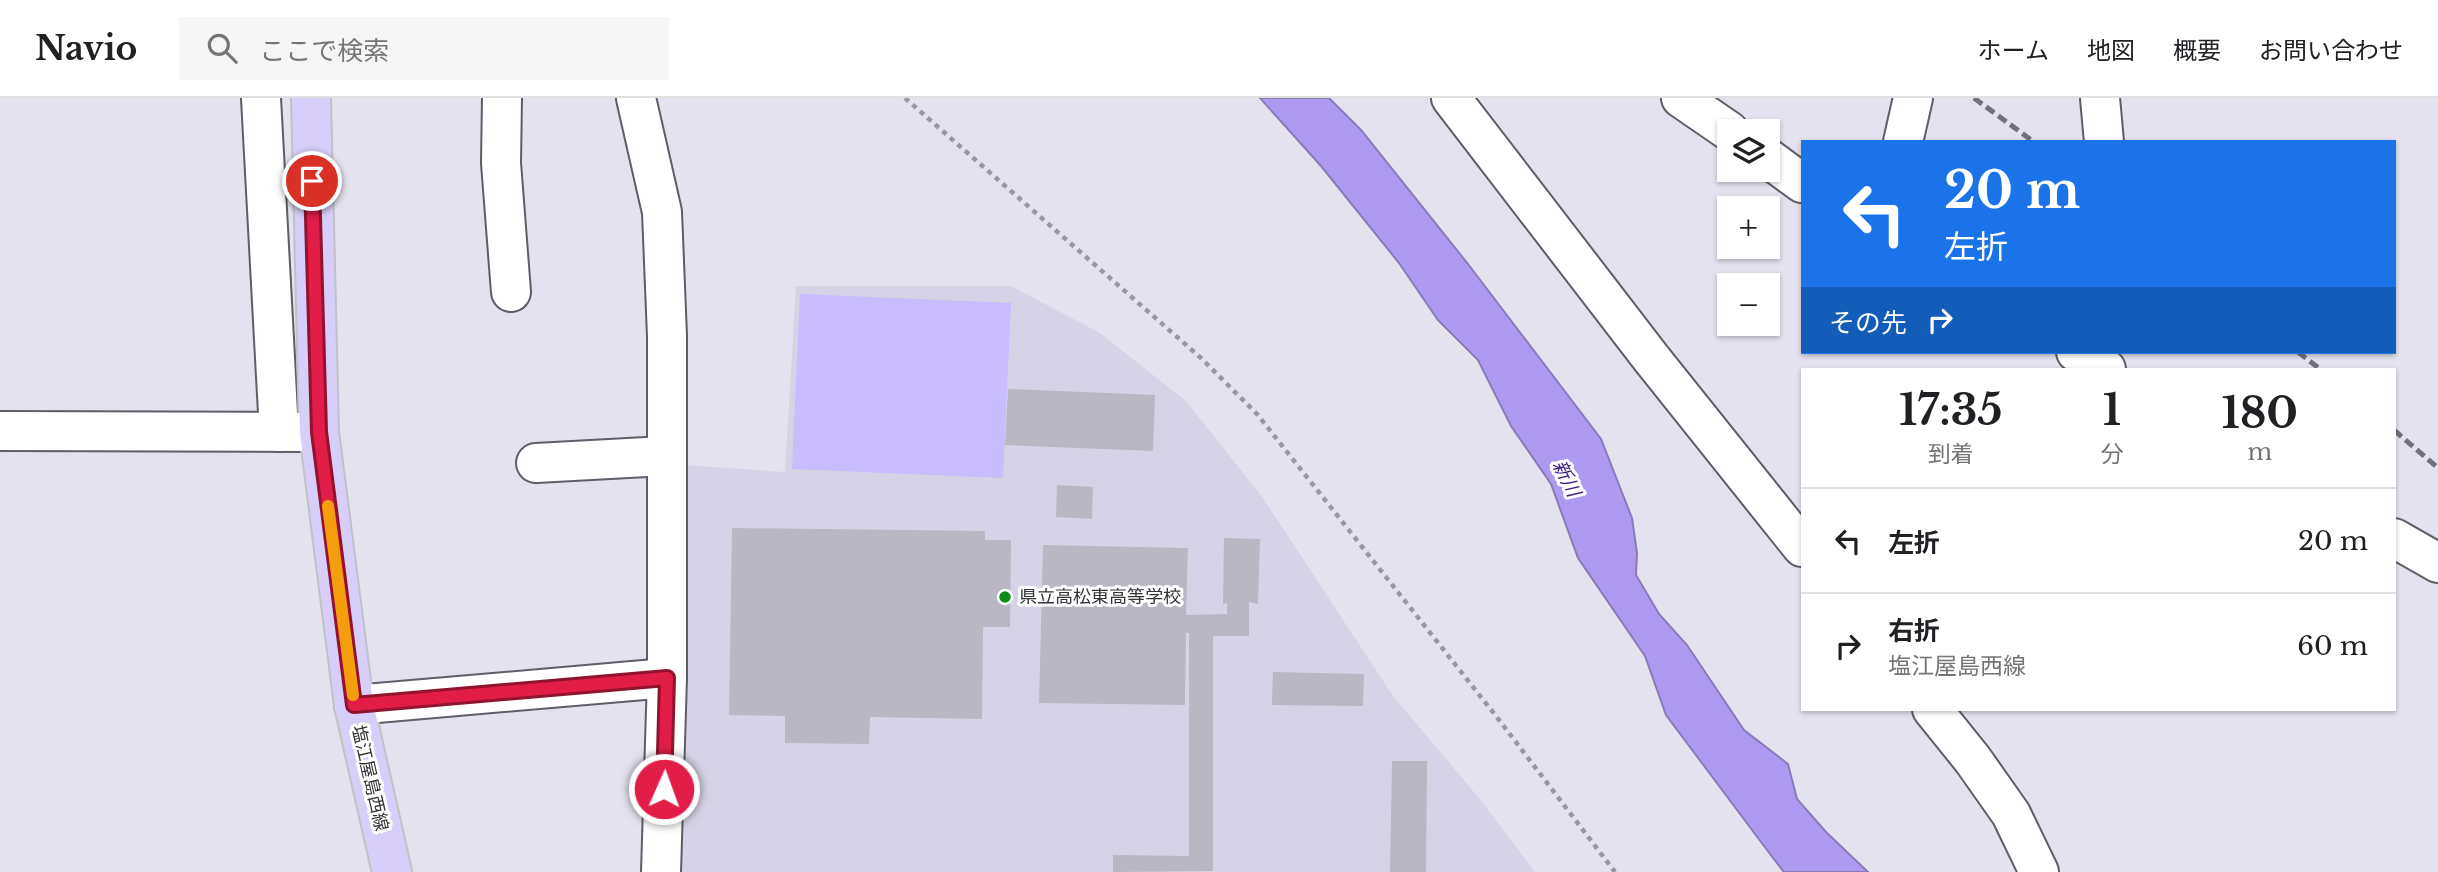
<!DOCTYPE html>
<html lang="ja">
<meta charset="utf-8">
<style>
:root{--surface:#fff;--page:#f6f6f6;--text:#202124;--muted:#757577;--line:#e0e0e0}
body{margin:0;font-family:"Libre Baskerville","Noto Sans JP",serif;background:var(--page);color:var(--text);height:100vh;display:flex;flex-direction:column;font-size:26px;white-space:nowrap}
*{box-sizing:border-box;margin:0}
p{font-size:23px;color:var(--muted)}
.icon{flex:none;width:38px;height:38px;fill:none;stroke:currentColor;stroke-width:2;stroke-linecap:round;stroke-linejoin:round}
.map{position:relative;flex:1;overflow:hidden}
.panel{position:absolute;left:1801px;top:270px;width:595px;height:343px;display:flex;flex-direction:column;background:var(--surface);border-radius:0px;box-shadow:0 2px 5px #0004}
.panel>*{flex:none}
.top-card{position:absolute;left:1801px;top:42px;width:595px;height:214px;border-radius:0px;box-shadow:0 2px 5px #0004;background:#1a73e8;color:#fff;overflow:hidden}
.tools{position:absolute;left:1717px;top:21px;display:grid;gap:14px}
.tools a{display:grid;place-items:center;width:63px;height:63px;border-radius:0px;background:var(--surface);box-shadow:0 2px 5px #0004;font-size:35px}
.pin{position:absolute;display:grid;place-items:center;width:60px;height:60px;color:#fff;margin:-30px;border:4px solid #fff;border-radius:50%;box-shadow:0 2px 7px #0007}
.me{position:absolute;width:77px;margin:-38px;rotate:2deg;stroke-linejoin:round;filter:drop-shadow(0 0 5px #0008)}
.turn{display:flex;align-items:center;gap:24px;height:147px;padding:0 28px;font-size:32px}
.turn .icon{width:91px;height:91px;stroke-width:2.5}
.turn b{display:block;font-size:49px;line-height:60px}
.then{display:flex;align-items:center;height:66px;padding:0 28px;background:#0003;gap:14px;font-size:26px}
.eta{display:flex;justify-content:space-evenly;align-items:center;height:119px;text-align:center}
.eta b{font-size:42px;font-weight:700;line-height:49px}
ul{padding:0;list-style:none}
li{display:flex;align-items:center;gap:21px;height:105px;padding:0 28px;border-top:2px solid var(--line)}
li div{flex:1}
li b{display:block;font-size:26px}
li em{font-style:normal}
header{display:flex;align-items:center;gap:42px;box-sizing:border-box;height:98px;padding:0 35px;background:var(--surface);border-bottom:2px solid var(--line)}
header strong{font-size:33px}
nav{display:flex;gap:38px;margin-inline-start:auto;font-size:24px}
.search{width:490px;height:63px;background:var(--page);display:flex;align-items:center;gap:18px;box-sizing:border-box;padding:0 24px;border-radius:0px;color:var(--muted);font-size:26px}
.map>svg:first-child{display:block}
.built{fill:#d6d3e6}
.green{fill:#c9bcff}
.water{fill:#ad9af0;stroke:#897bb9;stroke-width:2}
.building{fill:#b9b7c2}
.lines{fill:none;stroke-linecap:round;stroke-linejoin:round}
.street-casing{stroke:#5f5d67;stroke-width:42}
.primary-casing{stroke:#c2c2c3;stroke-width:42}
.path{stroke:#9997a0;stroke-width:4.5;stroke-dasharray:5 5;stroke-linecap:butt}
.street{stroke:#fff;stroke-width:38}
.primary{stroke:#d7cefa;stroke-width:38}
.rail{stroke:#727078;stroke-width:5;stroke-dasharray:10 5;stroke-linecap:butt}
.route-casing{stroke:#92132f;stroke-width:18}
.route{stroke:#e11d48;stroke-width:12}
.slow{stroke:#f59e0b;stroke-width:12}
.poi-dot{fill:#0f8c17;stroke:#fff;stroke-width:2.5}
.labels{text-anchor:middle;stroke-width:6;stroke-linejoin:round;paint-order:stroke}
.poi-label{font-size:18px;fill:#343338;stroke:#fff;text-anchor:start}
.street-label{font-size:18px;fill:#343338;stroke:#fff}
.water-label{font-size:19px;font-style:italic;fill:#3f1a7e;stroke:#fff}
</style>
<header>
<strong>Navio</strong>
<div class="search"><svg class="icon" aria-label="search" viewBox="0 0 24 24"><circle cx="10" cy="10" r="6"/><path d="M15 15l6 6"/></svg>ここで検索</div>
<nav><a>ホーム</a><a>地図</a><a>概要</a><a>お問い合わせ</a></nav>
</header>
<div class="map">
<svg width="2438" height="774" viewBox="0 0 2438 774">
<rect width="100%" height="100%" fill="#e4e2ee"/>
<!-- built -->
<polygon class="built" points="796,188 1011,188 1100,235 1186,303 1263,400 1393,598 1479,700 1535,774 676,774 684,367 785,374"/>
<!-- green -->
<polygon class="green" points="800,196 1011,205 1003,380 792,371"/>
<!-- water -->
<polygon class="water" points="1260,0 1329,0 1361,32 1468,166 1601,341 1632,420 1637,455 1636,477 1659,516 1687,547 1744,632 1788,666 1797,701 1826,734 1868,774 1784,774 1773,760 1666,617 1645,558 1578,460 1551,386 1511,328 1478,262 1438,222 1399,165 1321,68"/>
<!-- building -->
<g class="building">
<polygon points="1008,291 1155,297 1153,353 1005,347"/>
<polygon points="1057,387 1093,389 1092,421 1056,419"/>
<polygon points="732,430 985,433 985,442 1011,442 1010,529 983,529 982,621 870,619 869,646 785,645 785,618 729,617"/>
<polygon points="1224,440 1260,441 1258,506 1249,504 1249,538 1213,538 1213,773 1113,774 1113,757 1189,758 1189,535 1186,535 1185,607 1039,605 1043,447 1188,450 1186,517 1227,516 1227,505 1223,506"/>
<polygon points="1273,574 1364,576 1363,608 1272,607"/>
<polygon points="1392,663 1427,663 1426,774 1390,774"/>
</g>
<g class="lines">
<!-- street casing -->
<g class="street-casing">
<g id="street">
<polyline points="261,0 279,334"/>
<polyline points="502,0 501,65 511,194"/>
<polyline points="636,0 662,114 667,238 667,580 661,774"/>
<polyline points="1451,0 1651,260 1802,449"/>
<polyline points="1681,0 1729,33"/>
<polyline points="2100,0 2104,44"/>
<polyline points="1903,44 1913,0"/>
<polyline points="1768,60 1802,85"/>
<polyline points="2076,254 2106,271"/>
<polyline points="0,333 303,334"/>
<polyline points="536,365 665,358"/>
<polyline points="2394,440 2438,465"/>
<polyline points="354,607 667,580"/>
<polyline points="1932,611 1973,662 2011,716 2039,774"/>
</g>
</g>
<!-- primary casing -->
<g class="primary-casing">
<polyline id="primary" points="311,0 319,334 354,607 392,774"/>
</g>
<!-- path -->
<polyline class="path" points="905,0 1201,260 1257,316 1496,618 1615,774"/>
<!-- street -->
<use href="#street" class="street"/>
<!-- primary -->
<use href="#primary" class="primary"/>
<!-- rail -->
<g class="rail">
<polyline points="1974,0 2034,44"/>
<polyline points="2298,254 2320,271"/>
<polyline points="2394,332 2438,370"/>
</g>
</g>
<g class="lines">
<!-- route casing -->
<g class="route-casing">
<polyline id="route" points="312,83 319,334 354,607 667,580 664,691"/>
</g>
<!-- route -->
<use href="#route" class="route"/>
<!-- slow -->
<polyline class="slow" points="328,408 353,597"/>
</g>
<!-- markers -->
<circle class="poi-dot" cx="1005" cy="499" r="7"/>
<g class="labels">
<!-- poi labels -->
<g class="poi-label">
<text x="1019" y="505">県立高松東高等学校</text>
</g>
<!-- street labels -->
<g class="street-label">
<text transform="translate(370 680) rotate(77)" y="6">塩江屋島西線</text>
</g>
<!-- water labels -->
<g class="water-label">
<text transform="translate(1567 380) rotate(63)" y="7">新川</text>
</g>
</g>
</svg>
<div class="tools">
<a><svg class="icon" aria-label="layers" viewBox="0 0 24 24"><path d="M12 4l9 5-9 5-9-5zM3 14l9 5 9-5"/></svg></a>
<a>+</a>
<a>−</a>
</div>
<div class="pin" style="left:312px;top:83px;background:#d93025"><svg class="icon" aria-label="arrive" viewBox="0 0 24 24"><path d="M6 21V4h12l-3 4 3 4H6"/></svg></div>
<svg class="me" style="left:664px;top:691px" viewBox="-20 -20 40 40"><circle r="17" fill="#e11d48" stroke="#fff" stroke-width="3"/><path d="M0-11L8 9 0 5-8 9z" fill="#fff"/></svg>
<div class="top-card">
<div class="turn"><svg class="icon" aria-label="left" viewBox="0 0 24 24"><path d="M17 20v-9H6M10 6l-5 5 5 5"/></svg><div><b>20 m</b>左折</div></div>
<div class="then">その先<svg class="icon" aria-label="right" viewBox="0 0 24 24"><path d="M7 20v-9h11M14 6l5 5-5 5"/></svg></div>
</div>
<section class="panel">
<div class="eta">
<div><b>17:35</b><p>到着</p></div>
<div><b>1</b><p>分</p></div>
<div><b>180</b><p>m</p></div>
</div>
<ul>
<li><svg class="icon" aria-label="left" viewBox="0 0 24 24"><path d="M17 20v-9H6M10 6l-5 5 5 5"/></svg><div><b>左折</b></div><em>20 m</em></li>
<li><svg class="icon" aria-label="right" viewBox="0 0 24 24"><path d="M7 20v-9h11M14 6l5 5-5 5"/></svg><div><b>右折</b><p>塩江屋島西線</p></div><em>60 m</em></li>
</ul>
</section>
</div>
